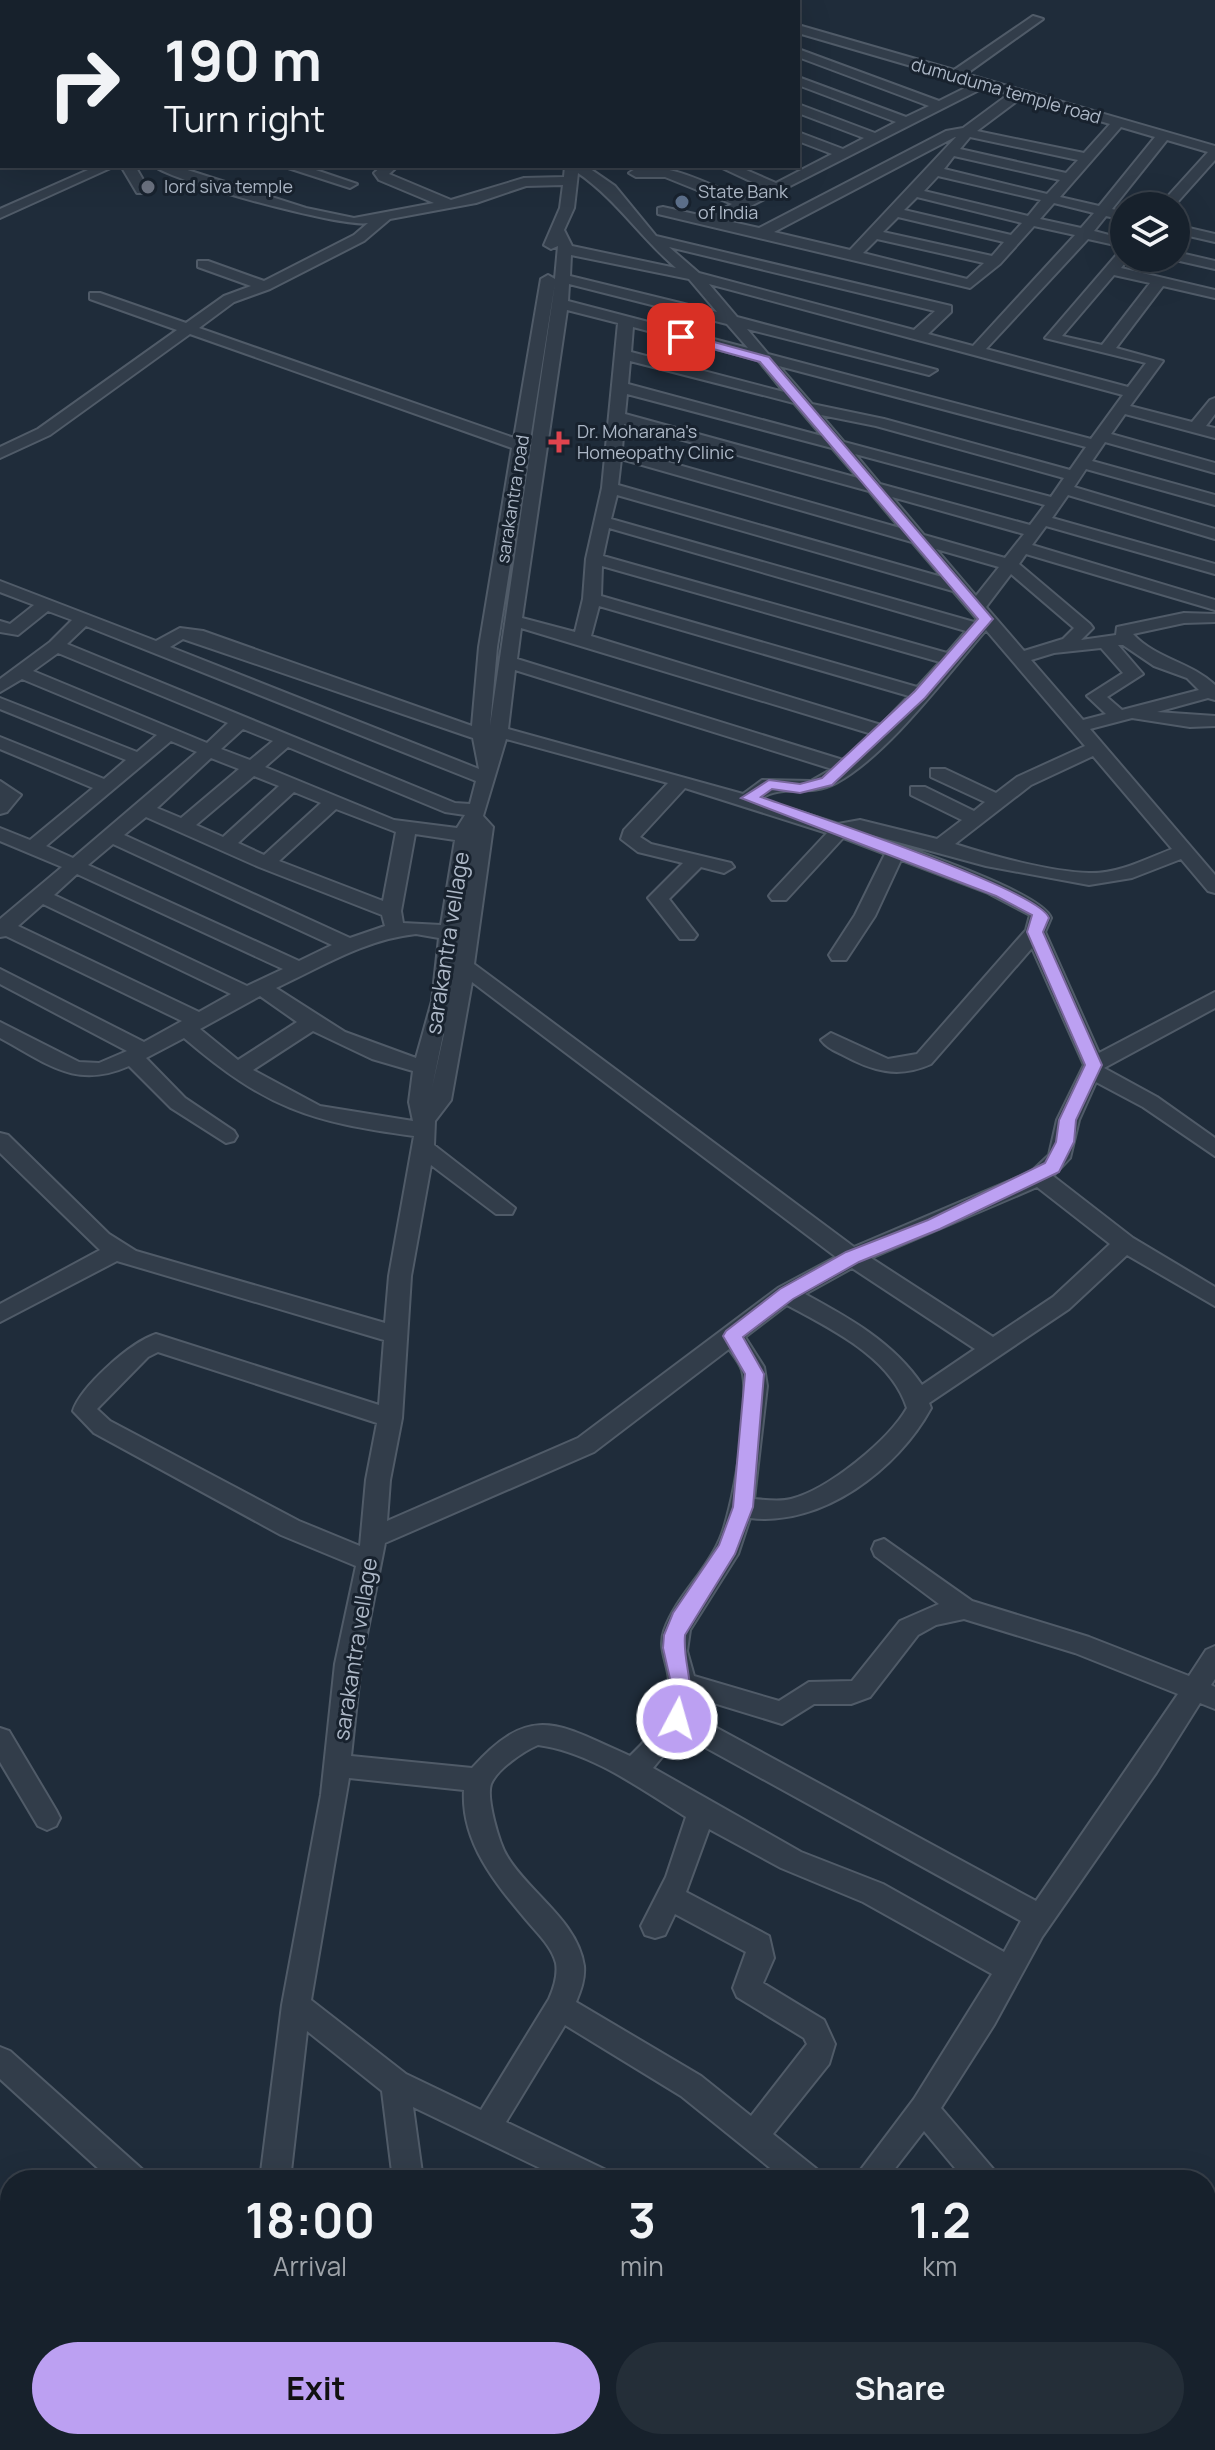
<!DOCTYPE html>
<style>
:root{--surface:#17212c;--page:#242e38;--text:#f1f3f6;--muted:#9ea3a9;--line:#363e48;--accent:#bca0f2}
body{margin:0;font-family:Manrope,sans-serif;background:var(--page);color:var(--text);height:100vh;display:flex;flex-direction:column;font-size:30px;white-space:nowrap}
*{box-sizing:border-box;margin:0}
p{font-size:26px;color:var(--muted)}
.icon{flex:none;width:44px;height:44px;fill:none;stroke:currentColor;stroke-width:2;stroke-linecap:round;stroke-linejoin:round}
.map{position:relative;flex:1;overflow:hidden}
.side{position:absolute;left:0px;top:2170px;width:1216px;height:280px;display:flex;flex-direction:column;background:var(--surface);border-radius:32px 32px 0 0;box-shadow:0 8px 32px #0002,0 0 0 2px var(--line)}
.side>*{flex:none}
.top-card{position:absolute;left:0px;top:0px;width:800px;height:168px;box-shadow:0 8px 32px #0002,0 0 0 2px var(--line);background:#17212c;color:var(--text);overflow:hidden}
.buttons{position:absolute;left:1110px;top:192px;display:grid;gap:16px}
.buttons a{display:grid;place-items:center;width:80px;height:80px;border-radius:50%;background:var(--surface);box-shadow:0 8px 32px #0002,0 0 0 2px var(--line);font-size:40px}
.pin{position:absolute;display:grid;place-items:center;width:68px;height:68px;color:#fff;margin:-34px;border-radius:16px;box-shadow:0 4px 12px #0006}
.me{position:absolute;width:88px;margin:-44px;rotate:6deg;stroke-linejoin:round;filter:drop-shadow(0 0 6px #0008)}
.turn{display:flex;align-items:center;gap:28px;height:168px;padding:0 32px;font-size:36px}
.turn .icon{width:104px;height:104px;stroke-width:2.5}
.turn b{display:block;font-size:56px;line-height:68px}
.eta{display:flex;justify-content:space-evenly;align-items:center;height:136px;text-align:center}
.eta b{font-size:48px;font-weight:700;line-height:56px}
.button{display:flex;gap:16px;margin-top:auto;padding:16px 32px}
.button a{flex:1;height:92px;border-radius:48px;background:var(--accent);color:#111;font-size:32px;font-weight:700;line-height:92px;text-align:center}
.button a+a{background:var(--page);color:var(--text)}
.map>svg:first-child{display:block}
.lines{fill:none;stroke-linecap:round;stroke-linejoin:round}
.minor-casing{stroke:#505b68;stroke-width:4}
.minor{fill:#323d4a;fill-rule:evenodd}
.route{fill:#bca0f2;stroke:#7a689d;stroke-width:2}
.worship-dot{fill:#6b7280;stroke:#18222e;stroke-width:3}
.service-dot{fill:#5c6f8a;stroke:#18222e;stroke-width:3}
.health-dot{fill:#e0444e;stroke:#18222e;stroke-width:3}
.labels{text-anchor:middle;stroke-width:6;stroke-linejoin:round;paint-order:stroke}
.far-street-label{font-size:18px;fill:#adb8c7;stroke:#18222e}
.far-poi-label{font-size:18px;fill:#adb8c7;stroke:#18222e;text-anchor:start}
.street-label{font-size:22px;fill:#adb8c7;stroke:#18222e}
</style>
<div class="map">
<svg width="1215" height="2450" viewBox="0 0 1215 2450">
<rect width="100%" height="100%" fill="#1f2c3a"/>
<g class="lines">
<!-- minor casing -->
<g class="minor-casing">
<g id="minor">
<polygon points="213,0 227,0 228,1 212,2"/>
<polygon points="569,0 582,0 568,2"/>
<polygon points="714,0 730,0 731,2 715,2"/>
<path d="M1033,16L1043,19L966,74L1215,146V160L1174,206H1159L1208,152L1167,140L1112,209L1124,212V220L1106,216L1094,231L1124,239V247L1088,239L986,349L1128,387L1146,363L1045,338L1119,252L1124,251V258H1129L1121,268L1215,290V298L1163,286L1116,348L1163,361L1130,406L1192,422L1210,400L1215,398V414L1206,426L1215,428V438L1125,414L1111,434L1215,463V473L1105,442L1092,461L1215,495V505L1086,469L1074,487L1215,529V539L1068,495L1052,518L1215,564V574L1046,526L1032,545L1215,600V610L1026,554L1019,564L1090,624L1093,628L1081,640L1116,635L1117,627L1184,613L1215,614V622L1184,623L1133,634C1156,659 1191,662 1215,685V700L1208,698L1157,712L1215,716V726L1190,727L1132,718L1090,729L1215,875V893L1208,891L1181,859L1132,878L1089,885L986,866L861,832C894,843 1042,891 1051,918L1045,932L1099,1053L1215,992V1008L1104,1068L1157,1097L1215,1138V1156L1143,1107L1096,1082L1079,1120L1070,1158L1053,1176L1133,1238L1215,1287V1306L1127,1255L1069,1309L929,1403L931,1408C898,1469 822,1527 750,1518L738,1554L690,1630L687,1651L694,1676L779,1701L809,1682L852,1681L900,1621L939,1604L875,1556L872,1549L875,1542L884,1539L972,1601L1089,1637L1189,1676L1206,1650L1215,1646V1679L1211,1685L1215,1687V1709L1200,1703L1156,1773L1042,1937L994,2025L941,2108L994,2170L999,2180H965L924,2131L886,2180H853L914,2099L992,1974L863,1902L781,1868L709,1829L686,1892L769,1936L774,1958L763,1983L824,2020L835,2044L829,2064L773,2134L818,2170L823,2180H785L681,2096L565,2025L506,2122L606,2170L611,2180H565L413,2107L423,2180H393L382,2091L307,2031L290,2180H260L282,2005L321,1795L335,1664L356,1566L281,1535L94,1433L73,1411C81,1386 131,1342 156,1334L379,1405L384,1340L117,1261L0,1322V1304L100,1250L0,1153V1133L8,1135L109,1234L136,1251L385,1323L389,1276L414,1136C309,1122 266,1108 184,1038L146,1058L185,1098L234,1131L237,1136L234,1141L226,1143L171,1108L129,1066C75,1090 47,1063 0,1038V1022L79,1062L99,1063L127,1051L0,984V969L144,1042L182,1021L6,936L0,937V919L62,867L0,841V828L30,840L93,788L0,749V737L104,779L126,760L0,709V698L137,752L157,735L22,679L0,692V679L50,642L72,620L48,611L18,635L0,632V621L10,624L34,605L0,592V581L156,641L180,628L203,631L472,726L479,647L512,448L190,334L50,435L0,458V447L38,429L177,330L90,299V293H100L186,323L224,296L251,286L198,267V261H208L264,281L354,235L368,223C342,228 174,182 154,166H175L306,208L354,218L434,203L379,180L374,173L382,166H398L389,174L451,200L524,178L564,177L565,166H586L615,186L656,236L951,306V312L928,334L973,346L1075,235L1034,226L1000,264L970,288L658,214V208L663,207L708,217L732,204L665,177H636L629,173C654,154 717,188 743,199L765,188L718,166H737L776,183L832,154L798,141V132L843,149L864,138L798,113V104L875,133L896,122L798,85V77L906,117L929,106L798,57V49L939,101L973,84L798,33V25L954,70ZM985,87L1009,94L963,128L946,131L759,228L723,220ZM1021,98L1110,124L1084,153L977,131ZM1121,127L1155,137L1099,206L1060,197ZM956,137L850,250L774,232L955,137ZM970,137L1078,160L1066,173L960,149ZM954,156L1060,180L1047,194L944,169ZM578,173C616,199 641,238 676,268L572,246L564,230L574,208ZM938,176L1041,200L1028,216L924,191ZM563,185L560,208L544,245L551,249L558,246L555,279L548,275L541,279L514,438L199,328L234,302L270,289L364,241L390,219L476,203L526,186ZM917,197L1022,223L1011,235L904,210ZM1054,203L1094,213L1081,228L1040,219ZM898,217L1004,242L992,256L883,232ZM877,239L984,263L967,279L863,253ZM669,247L935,311L914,330L699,273ZM571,255L689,279L717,312L570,276ZM1114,275L1150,283L1102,345L1062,336ZM555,283L490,726L497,647ZM569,284L727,324L748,348L568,301ZM709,284L1123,395L1091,439L768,354L747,329L929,375L937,370L737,317ZM567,310L618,323L602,488L586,559L583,599L575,632L522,618ZM633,327L758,360L784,392L631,352ZM630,361L794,403L822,436L628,384ZM779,366L1086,447L1070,470L884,419L812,404ZM627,394L832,448L858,478L625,414ZM821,415L876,426L1064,478L1051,497L844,442ZM624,424L869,491L900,528L622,449ZM855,454L1045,505L1030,525L880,484ZM621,459L912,542L942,577L618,485ZM617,495L953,591L977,619L974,622L611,519ZM892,497L1024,534L1005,558L924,535ZM609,528L966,631L947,653L603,556ZM936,549L999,567L976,596ZM602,566L940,662L917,687L601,596ZM1011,574L1074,628L1063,639L1024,651L986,607ZM599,606L909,696L881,725L591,636ZM86,626L476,781L470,804L455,803L67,644ZM521,628L872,734L843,760L517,659ZM986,630L1085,746L1017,777L996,793L945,769H931V777L985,802L974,811L925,787H911V795L962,820L937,839L860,820L838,824L760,799C783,783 808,798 836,783C888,755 947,675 986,630ZM183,639L473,738L479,769L170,647ZM1118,645H1123L1154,666L1187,678L1199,690L1122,710L1107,697L1143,674ZM1101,648L1123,673L1087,696L1106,714L1083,720L1031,660L1054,653ZM58,653L228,723L207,743L33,671ZM515,670L832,769L811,781L762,780L743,794L508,729ZM243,729L273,741L250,760L221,749ZM506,739L668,783L624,830L621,839L638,852L683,863L648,898L680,939H694L697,935L669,899L701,867L724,873L734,867L731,863L651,844L640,837L685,788L827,833L772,892L769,896L772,900H786L843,838L885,854L855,915L829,955L832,960H846L875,916L901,860L988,893L1030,915L1026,930L917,1054L888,1059L831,1033L821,1040C826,1047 833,1050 841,1054C872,1071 898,1079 931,1064L1032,948L1084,1065L1057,1120L1049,1155L1031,1172L854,1247L474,964L493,827L483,816ZM171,741L197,752L73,858L46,846ZM288,747L445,812L465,815L457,828L394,820L265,767ZM1093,756L1172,849C1146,859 1118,874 1089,873C1050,872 992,856 955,844L1031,785ZM211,758L239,769L181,818L157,808ZM254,776L279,786L223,837L196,825ZM294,792L321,803L264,855L238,843ZM336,809L396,832L383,901L279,861ZM146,817L259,867L382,915L385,926L350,938L124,835ZM415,834L455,840L441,925L403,923L401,911ZM113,844L332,945L299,961L88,865ZM77,874L283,969L247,986L54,895ZM43,904L231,994L199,1012L18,926ZM416,934L439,938L432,1001L416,1058L345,1032L276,988C321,967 366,939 416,934ZM472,982L836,1257L778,1288L578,1438L387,1521L390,1480L402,1418L411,1276L431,1165L496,1214H512L515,1208L434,1145L435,1121L451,1100ZM260,996L297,1022L238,1060L200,1029ZM444,1030V1034L432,1088ZM313,1031L372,1059L413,1071L409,1102L413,1121L320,1106L253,1070ZM1037,1187L1110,1244L1053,1297L993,1337L871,1258ZM852,1268L975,1349L922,1385C893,1342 849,1318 805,1294ZM787,1305C831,1329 891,1357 907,1408C889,1440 828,1490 791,1499C779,1502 767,1500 754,1499L767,1386L764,1367L745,1337ZM729,1349C734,1356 739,1362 742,1370C751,1401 733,1514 718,1543C703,1575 676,1597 664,1631C659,1646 665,1658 668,1673C675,1708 654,1733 630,1756C559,1725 532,1701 472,1768L351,1756L361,1664L385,1543L594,1452ZM158,1352L377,1423L366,1480L360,1546L299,1521L110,1421L97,1409L148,1357ZM964,1619L1075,1653L1178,1694L1036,1901L691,1714L694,1697L782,1724L814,1704H851L870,1697L918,1635L936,1625ZM681,1734L1021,1921L1004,1952L883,1884L801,1852L653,1768ZM538,1745C591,1752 641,1789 686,1817L666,1877L641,1926L645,1935L655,1938L665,1935L675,1914L746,1952L733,1988L737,1997L804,2038L807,2044L751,2116L701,2076L576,2002C581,1990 585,1979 584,1966C578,1921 528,1892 507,1856C499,1843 486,1798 491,1784C497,1769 524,1751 538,1745ZM349,1778L464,1790C461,1843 496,1884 528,1922C538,1934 552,1947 556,1963C558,1975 554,1988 549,1999L481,2110L406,2074L311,2000Z"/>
<rect x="0" y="54" width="2" height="8"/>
<polygon points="2,113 2,121 0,122 0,114"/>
<polygon points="0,146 2,146 0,155"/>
<polygon points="97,166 115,166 0,218 0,209"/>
<polygon points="121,166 135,166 149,190 147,193 137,193"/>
<polygon points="282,166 304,166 357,184 350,188"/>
<polygon points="1176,225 1215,234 1215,242 1176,233"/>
<polygon points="1176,252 1215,261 1215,269 1171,259 1176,258"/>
<polygon points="0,781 21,795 7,812 0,814"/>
<polygon points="0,1728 9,1731 56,1810 60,1818 56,1826 47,1830 38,1826 0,1762"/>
<polygon points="0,2047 10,2051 143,2170 148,2180 111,2180 0,2079"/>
<polygon points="10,2304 10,2341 0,2345 0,2308"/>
<polygon points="232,2440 265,2440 261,2450 228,2450"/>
<polygon points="324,2440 363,2440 367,2450 328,2450"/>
<polygon points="473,2440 508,2440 504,2450 469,2450"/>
<polygon points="676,2440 715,2440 718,2448 680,2450"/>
<polygon points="1152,2440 1204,2440 1208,2450 1156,2450"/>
</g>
</g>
<!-- minor -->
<use href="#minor" class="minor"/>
</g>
<!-- route -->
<path class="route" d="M681,333L769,357L993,619L925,698L832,785L800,793L772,789L761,797C801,811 1041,890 1049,918L1043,932L1102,1065L1076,1120L1074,1142L1059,1172L940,1229L859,1262L793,1299L743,1337L764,1374L753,1507L735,1554L685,1635C682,1666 700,1694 684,1725H669L666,1719L671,1683L663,1648L664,1635L673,1613L719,1545L733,1507L745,1374L723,1336L726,1331L780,1289L846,1252L928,1220L1045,1163L1056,1142L1059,1120L1085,1065L1027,932L1032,915L996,896L741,798L769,780L800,784L822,778L915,691L978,619L760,362L677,339V334Z"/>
<!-- markers -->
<circle class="worship-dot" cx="148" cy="187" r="8"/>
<circle class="service-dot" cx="682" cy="202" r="8"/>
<path class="health-dot" d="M555 430h8v8h8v8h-8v8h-8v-8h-8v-8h8z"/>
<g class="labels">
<!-- far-street labels -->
<g class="far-street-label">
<text transform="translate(1006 91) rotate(16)" y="6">dumuduma temple road</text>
<text transform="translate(513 499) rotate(-81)" y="6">sarakantra road</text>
</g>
<!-- far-poi labels -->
<g class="far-poi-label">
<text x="164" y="193">lord siva temple</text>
<text x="698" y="198">State Bank<tspan x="698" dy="21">of India</tspan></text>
<text x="577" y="438">Dr. Moharana's<tspan x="577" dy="21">Homeopathy Clinic</tspan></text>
</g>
<!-- street labels -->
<g class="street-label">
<text transform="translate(447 943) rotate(-81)" y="8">sarakantra vellage</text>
<text transform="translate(355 1649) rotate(-81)" y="8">sarakantra vellage</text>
</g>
</g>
</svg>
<div class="buttons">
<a><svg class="icon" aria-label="layers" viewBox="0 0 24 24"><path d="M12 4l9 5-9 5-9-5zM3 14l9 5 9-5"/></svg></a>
</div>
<div class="pin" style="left:681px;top:337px;background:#d93025"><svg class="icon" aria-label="arrive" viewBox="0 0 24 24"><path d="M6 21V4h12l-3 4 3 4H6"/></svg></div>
<svg class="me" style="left:677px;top:1719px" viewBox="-20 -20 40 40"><circle r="17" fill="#bca0f2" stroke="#fff" stroke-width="3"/><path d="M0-11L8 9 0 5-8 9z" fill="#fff"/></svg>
<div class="top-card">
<div class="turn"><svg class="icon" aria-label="right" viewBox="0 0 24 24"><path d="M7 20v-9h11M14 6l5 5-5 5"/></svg><div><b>190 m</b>Turn right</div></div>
</div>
<section class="side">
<div class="eta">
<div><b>18:00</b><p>Arrival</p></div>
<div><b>3</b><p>min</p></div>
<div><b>1.2</b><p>km</p></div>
</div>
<div class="button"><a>Exit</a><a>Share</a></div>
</section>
</div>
